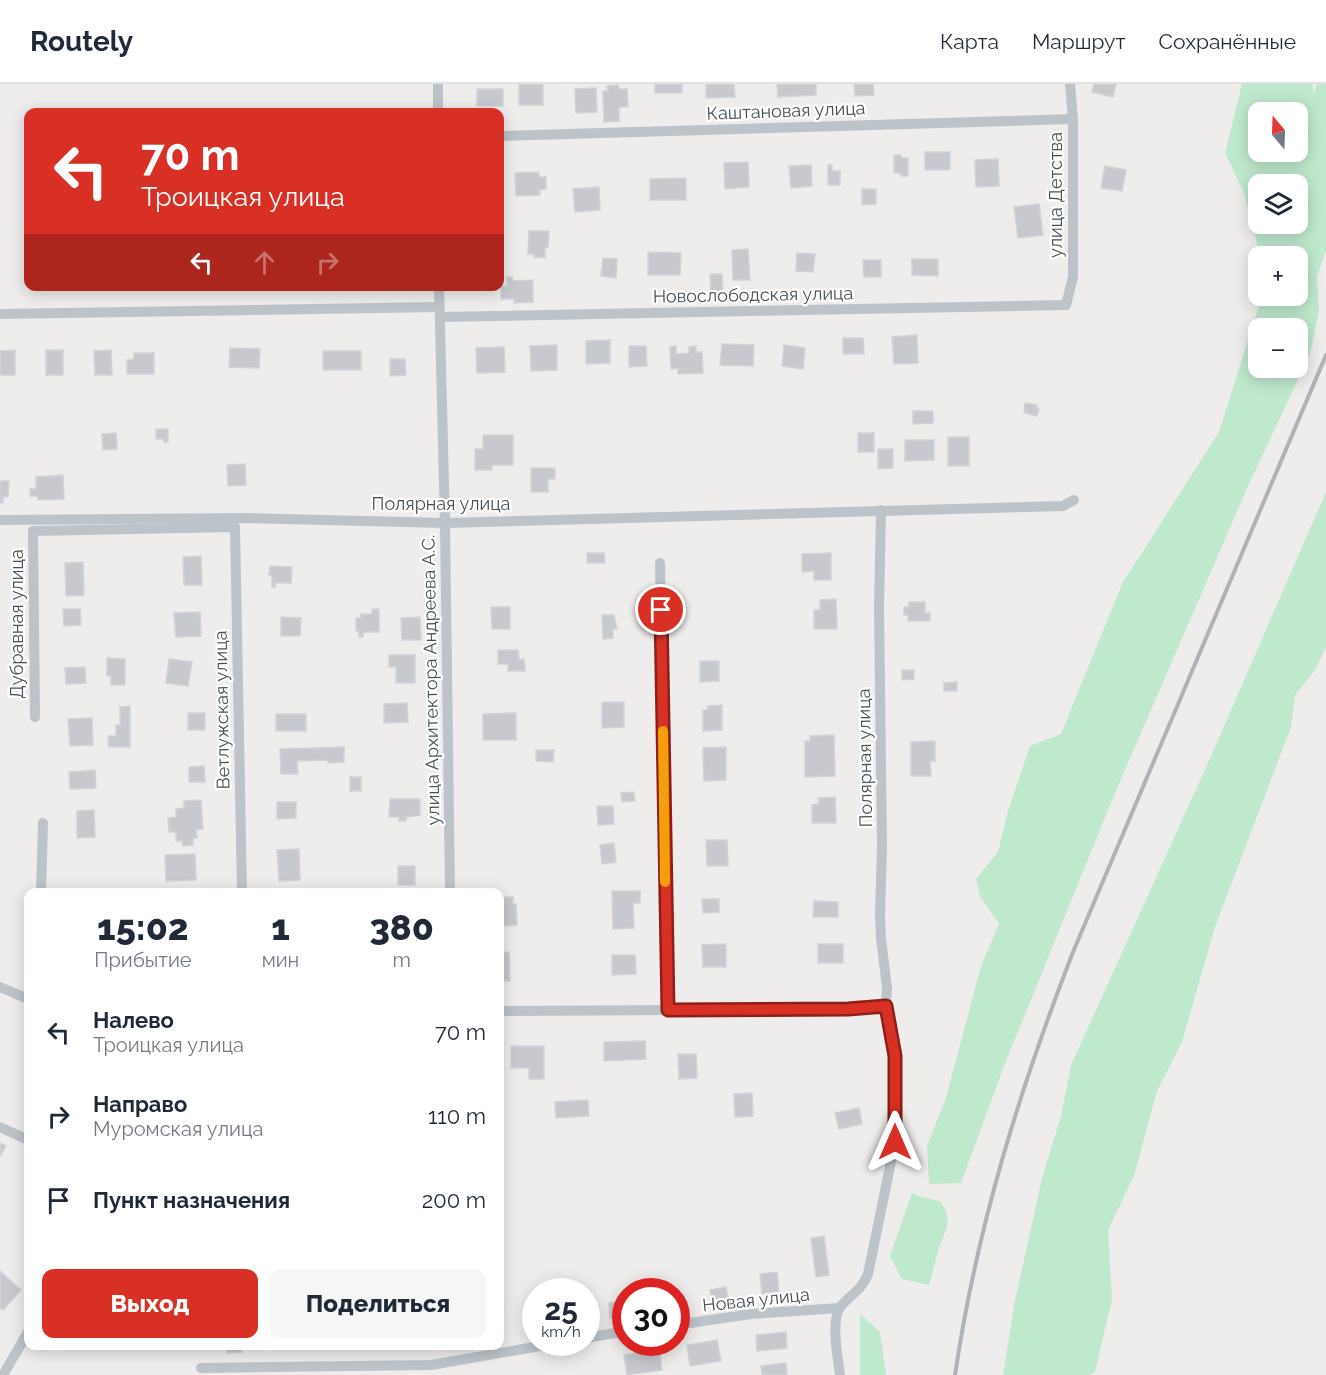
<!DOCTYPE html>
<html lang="ru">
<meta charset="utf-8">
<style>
:root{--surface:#fff;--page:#f6f6f7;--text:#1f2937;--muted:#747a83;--line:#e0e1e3;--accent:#d93025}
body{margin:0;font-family:Raleway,sans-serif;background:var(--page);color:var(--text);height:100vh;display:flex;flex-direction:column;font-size:22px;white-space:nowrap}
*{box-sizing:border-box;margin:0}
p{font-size:20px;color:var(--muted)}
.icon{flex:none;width:33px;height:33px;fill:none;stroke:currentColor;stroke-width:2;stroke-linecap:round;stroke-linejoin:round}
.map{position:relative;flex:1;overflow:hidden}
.side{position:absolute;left:24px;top:804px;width:480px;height:462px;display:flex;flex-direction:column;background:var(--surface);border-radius:12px;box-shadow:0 3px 15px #0003}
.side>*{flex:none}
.top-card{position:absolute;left:24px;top:24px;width:480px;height:183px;border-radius:12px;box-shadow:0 3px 15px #0003;background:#d93025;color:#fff;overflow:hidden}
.needle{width:39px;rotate:341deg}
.fabs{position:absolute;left:1248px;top:18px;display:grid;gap:12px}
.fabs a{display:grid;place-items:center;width:60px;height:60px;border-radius:12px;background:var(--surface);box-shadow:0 3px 15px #0003;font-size:30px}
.speed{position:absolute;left:522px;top:1194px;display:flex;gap:12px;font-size:30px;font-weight:700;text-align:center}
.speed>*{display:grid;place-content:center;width:78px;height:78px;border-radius:50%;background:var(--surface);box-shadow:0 3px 15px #0003;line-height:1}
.speed small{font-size:15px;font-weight:400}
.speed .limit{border:9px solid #d22;background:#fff;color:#111}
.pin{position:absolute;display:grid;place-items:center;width:51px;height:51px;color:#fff;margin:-26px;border:3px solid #fff;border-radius:50%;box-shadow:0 2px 6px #0007}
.me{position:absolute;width:66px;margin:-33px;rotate:0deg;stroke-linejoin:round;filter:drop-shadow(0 0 4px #0008)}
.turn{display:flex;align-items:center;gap:21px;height:126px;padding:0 18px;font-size:27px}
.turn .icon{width:78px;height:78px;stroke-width:2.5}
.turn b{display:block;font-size:42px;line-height:51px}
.lanes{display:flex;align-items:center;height:57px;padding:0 18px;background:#0003;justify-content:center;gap:30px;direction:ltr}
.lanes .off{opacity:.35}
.eta{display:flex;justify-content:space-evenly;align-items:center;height:102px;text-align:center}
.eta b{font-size:36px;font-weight:800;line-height:42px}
.action{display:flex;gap:12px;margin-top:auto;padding:12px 18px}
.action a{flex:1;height:69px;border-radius:12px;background:var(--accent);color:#fff;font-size:24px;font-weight:800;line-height:69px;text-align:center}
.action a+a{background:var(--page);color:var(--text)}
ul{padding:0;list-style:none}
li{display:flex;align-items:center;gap:18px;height:84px;padding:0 18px}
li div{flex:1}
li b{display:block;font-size:22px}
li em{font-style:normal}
header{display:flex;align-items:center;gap:36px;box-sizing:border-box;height:84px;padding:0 30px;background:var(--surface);border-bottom:2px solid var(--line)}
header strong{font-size:28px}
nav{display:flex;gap:33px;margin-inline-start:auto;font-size:21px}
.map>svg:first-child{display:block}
.green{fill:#bfe9cd;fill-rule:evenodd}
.building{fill:#c7c9cf;stroke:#d1d3d7;stroke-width:1.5}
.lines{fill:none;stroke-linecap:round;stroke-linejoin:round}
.street{stroke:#bcc4ca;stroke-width:10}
.rail{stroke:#afb2b6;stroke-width:4}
.route-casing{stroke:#8d1f18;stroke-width:15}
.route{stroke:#d93025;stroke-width:10}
.slow{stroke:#f59e0b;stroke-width:10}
.labels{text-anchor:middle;stroke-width:4.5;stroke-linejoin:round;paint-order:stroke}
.street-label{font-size:18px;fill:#475057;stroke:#fff}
</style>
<header>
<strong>Routely</strong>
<nav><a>Карта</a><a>Маршрут</a><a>Сохранённые</a></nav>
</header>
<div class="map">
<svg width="1326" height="1291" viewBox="0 0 1326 1291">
<rect width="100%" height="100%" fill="#efecec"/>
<!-- green -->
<g class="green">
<path d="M1242,0H1312L1314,10L1317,0H1326V167L1317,192L1319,227L1310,270L1249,400L1115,709L1004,982L961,1099L929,1100L927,1062L946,1014L981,882L999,840L980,812L976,795L998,768L1008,727L1030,662L1061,650L1122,500L1219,348L1262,212H1298V172H1260L1244,109L1225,69ZM1258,28H1298V68H1258ZM1258,100H1298V140H1258ZM1258,244H1298V284H1258Z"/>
<polygon points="1326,408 1326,563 1315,586 1295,611 1291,643 1215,843 1182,958 1157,1007 1134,1092 1108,1146 1112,1215 1095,1288 1090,1291 1003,1291 1015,1217 1042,1094 1061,1032 1071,981 1208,679"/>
<path d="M912,1109L921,1113L940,1117C955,1137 944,1147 938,1168C935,1179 932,1190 929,1201L902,1195L890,1172Z"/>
<polygon points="860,1230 880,1248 886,1291 860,1291"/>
</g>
<!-- building -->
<g class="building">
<rect x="519" y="0" width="24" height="21"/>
<rect x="655" y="0" width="27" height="9"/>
<polygon points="706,0 734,0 735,13 706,14"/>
<polygon points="777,0 816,0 816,11 778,13"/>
<polygon points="854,0 873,0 874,11 855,12"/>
<polygon points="1094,0 1116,0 1113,13 1092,8"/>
<polygon points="618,1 619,5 627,5 628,23 619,23 619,37 604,38 603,7 608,7 607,2"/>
<polygon points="596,4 597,28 576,29 575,5"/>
<rect x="477" y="5" width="26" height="17"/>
<rect x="925" y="68" width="25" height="18"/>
<polygon points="894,71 901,71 901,74 908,74 908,92 901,92 900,89 894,89"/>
<polygon points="998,75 999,102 976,103 975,76"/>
<polygon points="748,78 749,103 725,105 724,79"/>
<polygon points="811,81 812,102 791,104 789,82"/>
<polygon points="828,81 832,81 832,87 840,87 840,101 828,101"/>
<polygon points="1105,82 1126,86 1122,107 1101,104"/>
<polygon points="539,88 539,93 546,93 546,105 539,106 540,111 516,112 515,89"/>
<polygon points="686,94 686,116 650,116 650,95"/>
<polygon points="599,103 600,126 575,128 573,105"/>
<polygon points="862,105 876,105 876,120 862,121"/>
<polygon points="1039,120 1043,151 1018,154 1014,123"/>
<polygon points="529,147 549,147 548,163 545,163 545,174 534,173 534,170 528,170"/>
<polygon points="748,165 750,196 733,196 732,166"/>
<polygon points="648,168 681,169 680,191 648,191"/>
<polygon points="797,169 815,170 813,188 796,187"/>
<polygon points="603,174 617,175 616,194 601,192"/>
<polygon points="912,175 938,175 938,192 912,191"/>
<polygon points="863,176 881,176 881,193 864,193"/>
<polygon points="710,190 722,190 723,209 711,210"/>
<polygon points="507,193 512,193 513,197 533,196 533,218 514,219 514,215 501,215 501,202 507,202"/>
<polygon points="917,251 918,279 894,280 892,253"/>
<polygon points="843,254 863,254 864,270 843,270"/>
<polygon points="610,256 610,279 586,280 586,257"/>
<polygon points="722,260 754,261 753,282 720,281"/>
<polygon points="557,261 557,286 531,287 530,262"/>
<polygon points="784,261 805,264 803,285 782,282"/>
<polygon points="629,262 646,262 647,282 629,283"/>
<polygon points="676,262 676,270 689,269 689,263 696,262 696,268 702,268 703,289 678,290 678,284 671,285 670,263"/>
<polygon points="504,263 505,288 477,289 476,264"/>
<polygon points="230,264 260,265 259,284 229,283"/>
<polygon points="15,266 15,291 0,291 0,267"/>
<rect x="46" y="266" width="17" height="25"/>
<polygon points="111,266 112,291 95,291 94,267"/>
<rect x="323" y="267" width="38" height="19"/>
<polygon points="134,269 154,269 154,290 127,290 127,276 134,275"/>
<polygon points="390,275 405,275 406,291 390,292"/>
<polygon points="1025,319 1037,321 1036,324 1039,324 1037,332 1024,329"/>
<polygon points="913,327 933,327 933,339 913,340"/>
<polygon points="156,345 168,345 168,358 164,358 164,355 156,355"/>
<polygon points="116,349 117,365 103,366 102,350"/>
<rect x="858" y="349" width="16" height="19"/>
<polygon points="483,351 513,351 513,381 492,381 492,386 475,386 475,365 483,365"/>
<rect x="948" y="353" width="21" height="29"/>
<polygon points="905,356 934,356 934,376 905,377"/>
<polygon points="878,365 893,365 893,384 878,385"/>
<polygon points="245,380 246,401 228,402 227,381"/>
<polygon points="531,384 555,384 555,395 548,395 548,408 531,408"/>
<polygon points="63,391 64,415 38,416 37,412 30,412 30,405 36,405 36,393"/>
<polygon points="0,397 9,397 8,413 3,413 3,419 0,419"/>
<polygon points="587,469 604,469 605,479 587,479"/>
<polygon points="831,469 831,496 814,496 814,487 802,488 802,470"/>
<polygon points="201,472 202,501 184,501 183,473"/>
<polygon points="83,478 84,511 66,512 65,479"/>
<polygon points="270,482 292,483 291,499 275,499 275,503 272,503 272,491 269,491"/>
<polygon points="836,515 837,545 814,545 814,526 820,526 820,516"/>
<polygon points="909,518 925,518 925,529 930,529 930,537 908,537 908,531 904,531 904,523 909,523"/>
<polygon points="491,523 510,523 510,545 492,545"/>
<polygon points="63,525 80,525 81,541 64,542"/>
<polygon points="372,525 379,525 379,548 363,548 363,553 359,553 359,547 356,547 356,534 361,534 361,530 372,530"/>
<polygon points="200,528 201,552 176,553 174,529"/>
<polygon points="602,531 614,531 617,545 613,545 613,554 603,555"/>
<polygon points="281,533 301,534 300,552 281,552"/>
<polygon points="420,533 421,556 402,556 401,534"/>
<polygon points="498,566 518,566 519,576 524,575 525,587 508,587 508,580 498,580"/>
<polygon points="389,571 415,571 415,599 396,599 396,583 389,583"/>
<polygon points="107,574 125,575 125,601 111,601 111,592 107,592"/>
<polygon points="169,575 192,578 188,602 166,599"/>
<polygon points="700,577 719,577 719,597 700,598"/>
<polygon points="85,583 86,599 66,600 65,584"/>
<polygon points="902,586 914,586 914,595 902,596"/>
<polygon points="957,598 957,607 944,607 944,599"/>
<polygon points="602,618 624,618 624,643 602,644"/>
<polygon points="407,619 408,638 384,639 384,620"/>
<polygon points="722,621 722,646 703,647 703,626 708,626 707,622"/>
<polygon points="130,622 130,663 109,663 108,652 116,652 116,641 120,641 120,623"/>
<rect x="188" y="629" width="17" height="17"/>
<polygon points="516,629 516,656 483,656 483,630"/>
<rect x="276" y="630" width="30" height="17"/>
<polygon points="92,634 93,661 70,662 68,635"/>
<polygon points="834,651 835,692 805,693 805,657 810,657 810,652"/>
<polygon points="935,657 935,677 930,677 931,692 911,692 911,658"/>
<polygon points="344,663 344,678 328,679 328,676 297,677 298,690 281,690 280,665"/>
<polygon points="726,663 726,696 704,697 703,664"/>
<polygon points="536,666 554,666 553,678 536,677"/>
<polygon points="204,682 205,698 189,698 189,683"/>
<polygon points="95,686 96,704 70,705 69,688"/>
<rect x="350" y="693" width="11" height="14"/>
<polygon points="634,708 635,717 622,718 621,709"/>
<polygon points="835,713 836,739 812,739 812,721 819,720 818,714"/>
<polygon points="390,715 420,715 420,731 406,733 406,737 399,737 399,733 389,733"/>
<polygon points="201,716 203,745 196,746 197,754 193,754 193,761 183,762 182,757 176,757 176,748 169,748 168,734 176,733 176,725 184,724 184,717"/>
<polygon points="277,718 296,718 296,734 277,735"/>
<polygon points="597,722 613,722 614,740 598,741"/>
<polygon points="94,726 95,753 77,754 77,727"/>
<polygon points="706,756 727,756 728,782 707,782"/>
<polygon points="614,759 616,778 602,780 600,761"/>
<polygon points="299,765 300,796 279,797 277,766"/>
<polygon points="195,770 196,796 166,797 165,771"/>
<rect x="398" y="782" width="17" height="19"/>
<polygon points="612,807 640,807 640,819 633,819 634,844 613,845"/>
<polygon points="500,813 513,813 513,820 516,820 517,841 500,842"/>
<polygon points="702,815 719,815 719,828 703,829"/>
<polygon points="814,817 838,818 838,833 813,833"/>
<polygon points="726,860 726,883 703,883 702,861"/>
<rect x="818" y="860" width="25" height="19"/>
<polygon points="509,868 510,897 500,897 500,869"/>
<polygon points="612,871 635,871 636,890 612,891"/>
<polygon points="645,957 646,975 604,977 604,958"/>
<polygon points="511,962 544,962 544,995 529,995 529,984 511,984"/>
<polygon points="678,970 696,970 697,994 679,995"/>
<polygon points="752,1009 753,1032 735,1033 734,1010"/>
<polygon points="588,1016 589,1032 556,1034 555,1018"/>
<polygon points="859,1024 862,1040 839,1045 835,1029"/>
<polygon points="0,1059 6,1062 0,1072"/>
<polygon points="824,1152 829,1191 816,1193 811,1154"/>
<polygon points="0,1187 21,1206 3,1226 0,1224"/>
<polygon points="777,1188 779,1208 762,1210 760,1190"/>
<polygon points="726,1203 728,1216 712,1219 710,1206"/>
<polygon points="626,1217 626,1233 610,1234 609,1219"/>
<rect x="500" y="1244" width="2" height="14"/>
<polygon points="786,1248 787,1264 757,1267 756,1251"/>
<polygon points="717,1256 721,1277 690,1282 687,1261"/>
<polygon points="172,1262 185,1262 186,1263 172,1265"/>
<polygon points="226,1262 241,1262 242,1268 227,1269"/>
<polygon points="271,1262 293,1262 293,1264 272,1265"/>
<rect x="328" y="1262" width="20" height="2"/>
<polygon points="659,1266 662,1286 627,1291 624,1271"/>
<polygon points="786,1279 787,1291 762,1291 761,1282"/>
</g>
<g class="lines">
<!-- street -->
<g class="street">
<polyline points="438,0 438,28"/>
<polyline points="500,52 1073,35"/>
<polyline points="439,202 445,439 450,808"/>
<polyline points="0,230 439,223"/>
<polyline points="440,233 1066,221 1073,193 1073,35 1070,0"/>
<polyline points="0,436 246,434 445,439 1063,422 1074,416"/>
<polyline points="660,479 668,926"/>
<polyline points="35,633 33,447 235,443 242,808"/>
<polyline points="41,808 43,739"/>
<polyline points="0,903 28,915"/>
<polyline points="500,927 848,925 886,922"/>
<polyline points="0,1043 28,1056"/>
<polyline points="676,1241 751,1230 839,1224"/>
<polyline points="586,1254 626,1247"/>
<polyline points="201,1284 431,1281 563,1258"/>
<polyline points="3,1291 28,1248"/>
<path d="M840,1291C838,1274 830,1236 841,1222C852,1209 861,1207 868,1190L895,1058V972L886,922L887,904L881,854L880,831L882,763L879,523L881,426"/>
</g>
<!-- rail -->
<path class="rail" d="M955,1291C977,1143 1019,1007 1073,868L1326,271"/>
</g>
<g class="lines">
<!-- route casing -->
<g class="route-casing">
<polyline id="route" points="661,526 668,926 848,925 886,922 895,972 895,1058"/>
</g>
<!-- route -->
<use href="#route" class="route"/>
<!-- slow -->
<polyline class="slow" points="663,647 665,798"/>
</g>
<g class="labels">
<!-- street labels -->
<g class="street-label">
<text transform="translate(786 27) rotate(-2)" y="6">Каштановая улица</text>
<text transform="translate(1056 111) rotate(-90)" y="6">улица Детства</text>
<text transform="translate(753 211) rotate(-1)" y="6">Новослободская улица</text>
<text x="441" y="426">Полярная улица</text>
<text transform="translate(17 540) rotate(-90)" y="6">Дубравная улица</text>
<text transform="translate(431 596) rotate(-91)" y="6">улица Архитектора Андреева А.С.</text>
<text transform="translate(222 626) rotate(-91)" y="6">Ветлужская улица</text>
<text transform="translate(865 674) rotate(-91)" y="6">Полярная улица</text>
<text transform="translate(756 1216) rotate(-6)" y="6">Новая улица</text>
</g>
</g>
</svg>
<div class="fabs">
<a><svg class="needle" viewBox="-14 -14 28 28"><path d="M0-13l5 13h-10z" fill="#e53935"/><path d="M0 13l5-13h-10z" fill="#747a83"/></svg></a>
<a><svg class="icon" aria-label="layers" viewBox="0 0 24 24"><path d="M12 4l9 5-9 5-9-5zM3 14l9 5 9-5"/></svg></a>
<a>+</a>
<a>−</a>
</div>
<div class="speed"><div>25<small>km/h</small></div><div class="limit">30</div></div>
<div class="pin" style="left:661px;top:526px;background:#d93025"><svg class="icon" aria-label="arrive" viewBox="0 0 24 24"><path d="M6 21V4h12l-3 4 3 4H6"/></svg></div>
<svg class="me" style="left:895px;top:1058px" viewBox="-20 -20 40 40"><path d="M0-17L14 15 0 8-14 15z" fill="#d93025" stroke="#fff" stroke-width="4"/></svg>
<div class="top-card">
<div class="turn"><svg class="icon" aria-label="left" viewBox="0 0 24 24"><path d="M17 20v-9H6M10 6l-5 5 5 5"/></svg><div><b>70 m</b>Троицкая улица</div></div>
<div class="lanes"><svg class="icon" aria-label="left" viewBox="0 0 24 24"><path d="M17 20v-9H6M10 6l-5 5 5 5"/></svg><svg class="icon off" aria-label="ahead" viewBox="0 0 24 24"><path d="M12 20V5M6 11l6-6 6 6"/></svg><svg class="icon off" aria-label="right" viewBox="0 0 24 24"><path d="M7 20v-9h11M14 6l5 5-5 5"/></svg></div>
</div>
<section class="side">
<div class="eta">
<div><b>15:02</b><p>Прибытие</p></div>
<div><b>1</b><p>мин</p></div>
<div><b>380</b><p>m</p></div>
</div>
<ul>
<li><svg class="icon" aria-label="left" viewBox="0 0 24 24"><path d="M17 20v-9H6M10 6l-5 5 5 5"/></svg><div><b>Налево</b><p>Троицкая улица</p></div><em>70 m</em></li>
<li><svg class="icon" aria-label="right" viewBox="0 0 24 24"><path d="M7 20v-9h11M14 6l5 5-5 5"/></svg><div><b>Направо</b><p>Муромская улица</p></div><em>110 m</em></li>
<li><svg class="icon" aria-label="arrive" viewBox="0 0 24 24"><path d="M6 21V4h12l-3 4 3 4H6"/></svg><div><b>Пункт назначения</b></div><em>200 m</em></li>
</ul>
<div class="action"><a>Выход</a><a>Поделиться</a></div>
</section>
</div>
